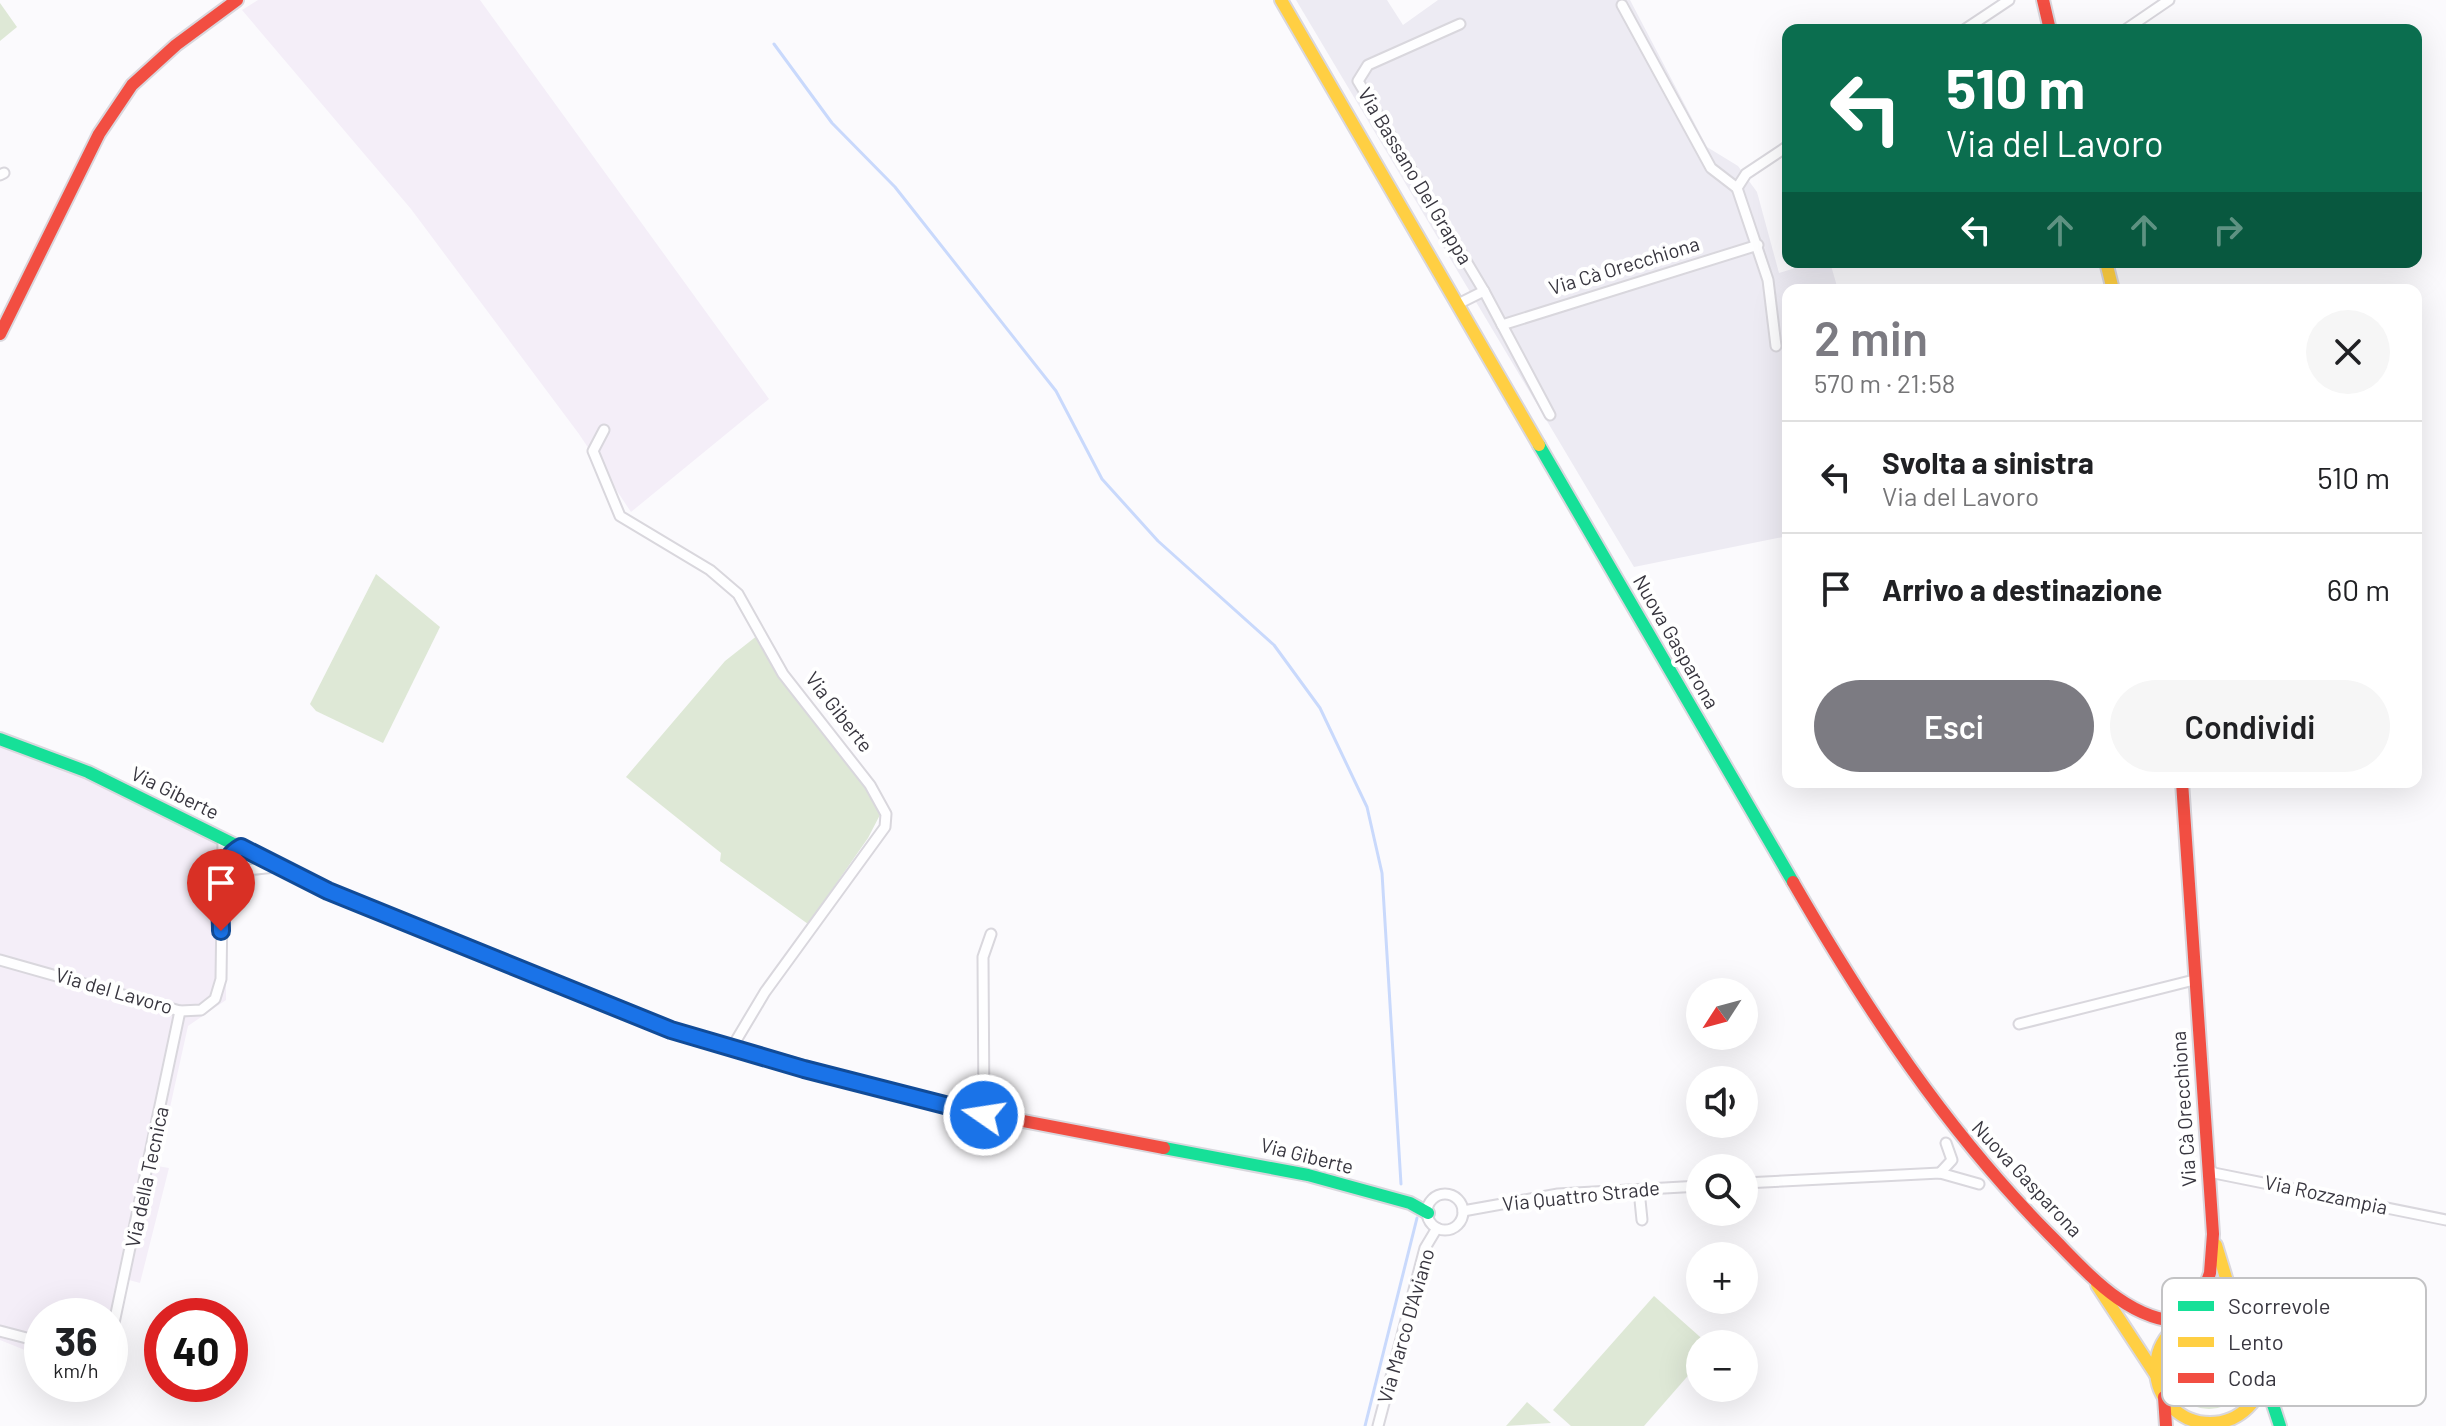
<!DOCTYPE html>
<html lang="it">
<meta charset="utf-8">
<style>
:root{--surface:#fff;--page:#f6f6f6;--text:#202124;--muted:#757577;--line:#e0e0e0;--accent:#7c7b82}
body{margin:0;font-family:Barlow,sans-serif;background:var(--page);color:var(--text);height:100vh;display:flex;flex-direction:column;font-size:30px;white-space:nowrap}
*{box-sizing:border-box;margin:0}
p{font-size:26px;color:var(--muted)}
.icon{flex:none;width:44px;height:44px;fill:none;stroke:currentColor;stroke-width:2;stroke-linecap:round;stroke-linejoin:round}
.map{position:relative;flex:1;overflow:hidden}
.side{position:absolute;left:1782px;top:284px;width:640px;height:504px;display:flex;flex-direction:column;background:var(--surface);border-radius:16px;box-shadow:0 8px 32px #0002}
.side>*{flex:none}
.top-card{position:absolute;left:1782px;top:24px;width:640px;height:244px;border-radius:16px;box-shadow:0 8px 32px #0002;background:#0b6e4f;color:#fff;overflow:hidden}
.needle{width:52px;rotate:234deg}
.controls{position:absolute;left:1686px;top:978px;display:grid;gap:16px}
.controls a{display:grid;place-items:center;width:72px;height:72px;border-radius:50%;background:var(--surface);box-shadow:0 8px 32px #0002;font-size:40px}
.speed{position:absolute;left:24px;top:1298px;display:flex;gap:16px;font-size:40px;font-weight:700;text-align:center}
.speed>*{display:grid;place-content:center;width:104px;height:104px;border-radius:50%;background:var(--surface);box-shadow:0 8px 32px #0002;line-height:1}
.speed small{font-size:20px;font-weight:400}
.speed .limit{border:12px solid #d22;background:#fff;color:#111}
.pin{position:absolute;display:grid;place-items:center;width:68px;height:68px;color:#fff;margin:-82px -34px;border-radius:50% 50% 50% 0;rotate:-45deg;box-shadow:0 0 8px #0007}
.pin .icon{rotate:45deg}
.me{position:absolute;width:88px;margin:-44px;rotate:283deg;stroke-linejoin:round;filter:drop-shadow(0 0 6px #0008)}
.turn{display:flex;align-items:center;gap:28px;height:168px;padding:0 32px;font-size:36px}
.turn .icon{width:104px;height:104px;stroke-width:2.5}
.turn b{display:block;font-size:56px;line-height:68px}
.lanes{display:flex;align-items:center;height:76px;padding:0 32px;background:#0003;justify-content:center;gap:40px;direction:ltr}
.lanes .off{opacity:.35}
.round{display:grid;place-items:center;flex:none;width:84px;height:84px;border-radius:42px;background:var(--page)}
.overview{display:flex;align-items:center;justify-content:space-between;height:136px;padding:0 32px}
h1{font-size:48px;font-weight:600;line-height:60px;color:var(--accent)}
.primary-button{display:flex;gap:16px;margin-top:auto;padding:16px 32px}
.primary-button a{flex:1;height:92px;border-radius:48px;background:var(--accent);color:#fff;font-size:32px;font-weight:600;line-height:92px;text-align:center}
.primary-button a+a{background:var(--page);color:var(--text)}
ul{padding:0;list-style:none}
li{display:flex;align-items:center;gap:24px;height:112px;padding:0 32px;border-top:2px solid var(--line)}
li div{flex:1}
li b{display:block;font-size:30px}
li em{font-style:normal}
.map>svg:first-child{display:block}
.built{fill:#edebf3}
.industrial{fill:#f4eef8}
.green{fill:#dee8d6}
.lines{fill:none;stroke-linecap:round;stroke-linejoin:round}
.stream{stroke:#c9d9fc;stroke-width:3}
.street-casing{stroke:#d9d7dd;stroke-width:13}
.fast-casing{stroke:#d9d7dd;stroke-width:16}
.slow-casing{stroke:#d9d7dd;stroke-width:16}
.jam-casing{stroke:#d9d7dd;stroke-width:16}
.street{stroke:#fefeff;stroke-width:9}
.fast{stroke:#16e098;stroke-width:12}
.slow{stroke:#ffcf43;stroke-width:12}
.jam{stroke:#f24e42;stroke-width:12}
.route-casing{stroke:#114b97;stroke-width:20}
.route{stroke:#1a73e8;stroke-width:14}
.labels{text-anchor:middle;stroke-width:8;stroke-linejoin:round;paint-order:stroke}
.street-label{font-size:20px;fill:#38363f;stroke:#fff}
.key{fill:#fff;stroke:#c3c3c5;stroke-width:2}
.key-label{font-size:22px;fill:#38363f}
</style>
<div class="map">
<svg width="2446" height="1426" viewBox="0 0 2446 1426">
<rect width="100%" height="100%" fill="#fbfafd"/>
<!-- built -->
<polygon class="built" points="1296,0 1387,0 1403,25 1438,0 1630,0 1707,147 1738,166 1757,192 1779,273 1815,262 1830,262 1838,290 1788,290 1788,536 1634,567"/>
<!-- industrial -->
<g class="industrial">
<polygon points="258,0 480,0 769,399 631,512 579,434 411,209 242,10"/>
<polygon points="0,745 113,789 277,871 237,881 226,912 226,1000 188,1026 157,1166 169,1168 140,1283 129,1280 110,1351 110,1316 42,1316 42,1357 0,1340"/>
</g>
<!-- green -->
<g class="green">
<polygon points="0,3 17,27 0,41"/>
<polygon points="376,574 440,627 383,743 316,711 310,704"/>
<polygon points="758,635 883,809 868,838 808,924 720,861 721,853 626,777 725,661"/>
<polygon points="1654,1296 1708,1344 1700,1344 1700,1362 1644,1426 1571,1426 1553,1410"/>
<circle cx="2209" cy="1367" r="42"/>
<polygon points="1527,1402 1551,1423 1506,1426"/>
</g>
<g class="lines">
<!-- stream -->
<g class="stream">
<polyline points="774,44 832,123 895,187 1056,391 1102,479 1158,541 1274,645 1320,708 1367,807 1382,873 1401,1184"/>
<polyline points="1365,1426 1417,1218"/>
</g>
<!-- street casing -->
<g class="street-casing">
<g id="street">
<polyline points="1622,5 1711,168 1737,188"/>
<polyline points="1460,24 1368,65 1358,81 1484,291 1550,415"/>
<polyline points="1964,30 2009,0"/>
<polyline points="2125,30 2169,0"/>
<polyline points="0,175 4,173"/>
<polyline points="1458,304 1484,291"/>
<polyline points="1502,325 1758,245"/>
<polyline points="1776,346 1768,280 1737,188 1746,174 1788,146"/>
<polyline points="604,430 593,451 620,516 710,570 738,594 783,674 870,785 886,814 885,827 765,992 731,1049"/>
<polyline points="238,875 241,847"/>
<polyline points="221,893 247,870 276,867"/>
<polyline points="0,960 180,1011 201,1010 215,999 221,979 223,838"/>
<polyline points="2019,1024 2194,980"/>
<polyline points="984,1115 983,957 991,934"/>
<polyline points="2208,1168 2214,1173 2446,1220"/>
<polyline points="1940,1173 1952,1160 1946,1143"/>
<polyline points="1744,1183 1940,1173 1979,1184"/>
<polyline points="1639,1190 1642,1220"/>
<circle cx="1445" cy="1212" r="18"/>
<polyline points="1463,1211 1558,1194 1700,1186"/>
<polyline points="0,1331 42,1342"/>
<polyline points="110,1342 180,1011"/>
<polyline points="1378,1426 1425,1248 1437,1228"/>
</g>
</g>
<!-- fast casing -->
<g class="fast-casing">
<g id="fast">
<polyline points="1539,445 1793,882"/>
<polyline points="0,739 88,772 328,891 383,913"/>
<polyline points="1164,1148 1308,1175 1410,1203 1428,1213"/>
<polyline points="2264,1377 2280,1426"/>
<polyline points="2211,1426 2214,1423"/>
</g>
</g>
<!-- slow casing -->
<g class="slow-casing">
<g id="slow">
<polyline points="1281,0 1539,445"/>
<polyline points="2106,262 2113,290"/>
<polyline points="383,913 671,1030 698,1038"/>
<polyline points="2216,1245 2230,1291 2253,1336"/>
<polyline points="2097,1285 2156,1375"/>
<circle cx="2210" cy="1369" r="54"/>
</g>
</g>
<!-- jam casing -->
<g class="jam-casing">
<g id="jam">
<polyline points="2043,0 2050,30"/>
<polyline points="0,334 99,134 132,85 176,45 237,0"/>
<polyline points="2182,782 2213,1234 2210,1273 2194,1318"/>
<path d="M1793,882C1867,1010 1946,1130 2050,1235C2088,1273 2127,1321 2184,1322"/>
<polyline points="698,1038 945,1106 1164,1148"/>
<polyline points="2164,1397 2166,1426"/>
</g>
</g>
<!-- street -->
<use href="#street" class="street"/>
<!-- fast -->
<use href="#fast" class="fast"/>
<!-- slow -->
<use href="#slow" class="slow"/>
<!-- jam -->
<use href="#jam" class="jam"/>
</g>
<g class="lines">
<!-- route casing -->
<g class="route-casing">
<path id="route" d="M221,931C221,901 211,864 241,847L328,891L671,1030L804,1069L984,1115"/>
</g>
<!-- route -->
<use href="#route" class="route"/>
</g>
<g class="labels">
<!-- street labels -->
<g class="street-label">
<text transform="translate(1415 176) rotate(59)" y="7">Via Bassano Del Grappa</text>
<text transform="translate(1624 266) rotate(-17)" y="7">Via Cà Orecchiona</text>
<text transform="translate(1676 642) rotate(60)" y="7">Nuova Gasparona</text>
<text transform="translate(839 712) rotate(52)" y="7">Via Giberte</text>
<text transform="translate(175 793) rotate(26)" y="7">Via Giberte</text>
<text transform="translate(114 991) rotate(16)" y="7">Via del Lavoro</text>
<text transform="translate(2184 1109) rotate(-94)" y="7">Via Cà Orecchiona</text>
<text transform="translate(1307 1156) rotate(14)" y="7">Via Giberte</text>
<text transform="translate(147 1177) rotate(-78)" y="7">Via della Tecnica</text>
<text transform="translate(2027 1179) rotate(47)" y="7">Nuova Gasparona</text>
<text transform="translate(2326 1195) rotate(12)" y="7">Via Rozzampia</text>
<text transform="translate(1581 1196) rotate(-6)" y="7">Via Quattro Strade</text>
<text transform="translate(1406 1326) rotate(-74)" y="7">Via Marco D'Aviano</text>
</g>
</g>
<!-- legend -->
<rect x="2162" y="1278" width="264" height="128" rx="12" class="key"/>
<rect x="2178" y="1301" width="36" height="10" fill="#16e098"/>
<rect x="2178" y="1337" width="36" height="10" fill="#ffcf43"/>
<rect x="2178" y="1373" width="36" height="10" fill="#f24e42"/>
<g class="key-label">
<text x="2228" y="1314">Scorrevole</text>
<text x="2228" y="1350">Lento</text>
<text x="2228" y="1386">Coda</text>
</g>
</svg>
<div class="controls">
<a><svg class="needle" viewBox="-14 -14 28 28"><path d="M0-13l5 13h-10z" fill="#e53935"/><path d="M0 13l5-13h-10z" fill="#757577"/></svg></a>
<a><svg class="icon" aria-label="sound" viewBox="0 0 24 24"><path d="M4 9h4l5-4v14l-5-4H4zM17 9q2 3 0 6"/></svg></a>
<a><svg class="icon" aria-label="search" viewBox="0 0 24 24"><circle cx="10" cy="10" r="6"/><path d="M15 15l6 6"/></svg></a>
<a>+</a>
<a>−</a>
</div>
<div class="speed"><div>36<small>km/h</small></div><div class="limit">40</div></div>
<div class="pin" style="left:221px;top:931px;background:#d93025"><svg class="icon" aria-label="arrive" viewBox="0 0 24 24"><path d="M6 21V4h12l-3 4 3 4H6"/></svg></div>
<svg class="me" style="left:984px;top:1115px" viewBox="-20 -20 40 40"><circle r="17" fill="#1a73e8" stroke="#fff" stroke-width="3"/><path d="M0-11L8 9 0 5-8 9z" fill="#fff"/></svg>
<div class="top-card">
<div class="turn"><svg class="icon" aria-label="left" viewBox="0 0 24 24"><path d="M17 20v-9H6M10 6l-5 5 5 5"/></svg><div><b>510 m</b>Via del Lavoro</div></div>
<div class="lanes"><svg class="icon" aria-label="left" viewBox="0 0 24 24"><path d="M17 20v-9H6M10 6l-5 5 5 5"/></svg><svg class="icon off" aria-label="ahead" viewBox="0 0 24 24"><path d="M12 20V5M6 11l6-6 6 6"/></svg><svg class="icon off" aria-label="ahead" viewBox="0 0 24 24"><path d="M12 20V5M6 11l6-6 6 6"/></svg><svg class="icon off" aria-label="right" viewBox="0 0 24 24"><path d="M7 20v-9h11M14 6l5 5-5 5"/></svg></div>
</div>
<section class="side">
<div class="overview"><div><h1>2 min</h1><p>570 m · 21:58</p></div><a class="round"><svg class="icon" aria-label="close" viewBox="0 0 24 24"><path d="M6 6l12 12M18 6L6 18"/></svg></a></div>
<ul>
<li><svg class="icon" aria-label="left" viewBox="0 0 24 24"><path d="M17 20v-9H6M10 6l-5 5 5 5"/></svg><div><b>Svolta a sinistra</b><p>Via del Lavoro</p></div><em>510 m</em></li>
<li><svg class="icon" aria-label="arrive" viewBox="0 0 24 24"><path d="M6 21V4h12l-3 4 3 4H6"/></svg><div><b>Arrivo a destinazione</b></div><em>60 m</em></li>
</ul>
<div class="primary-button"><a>Esci</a><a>Condividi</a></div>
</section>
</div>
